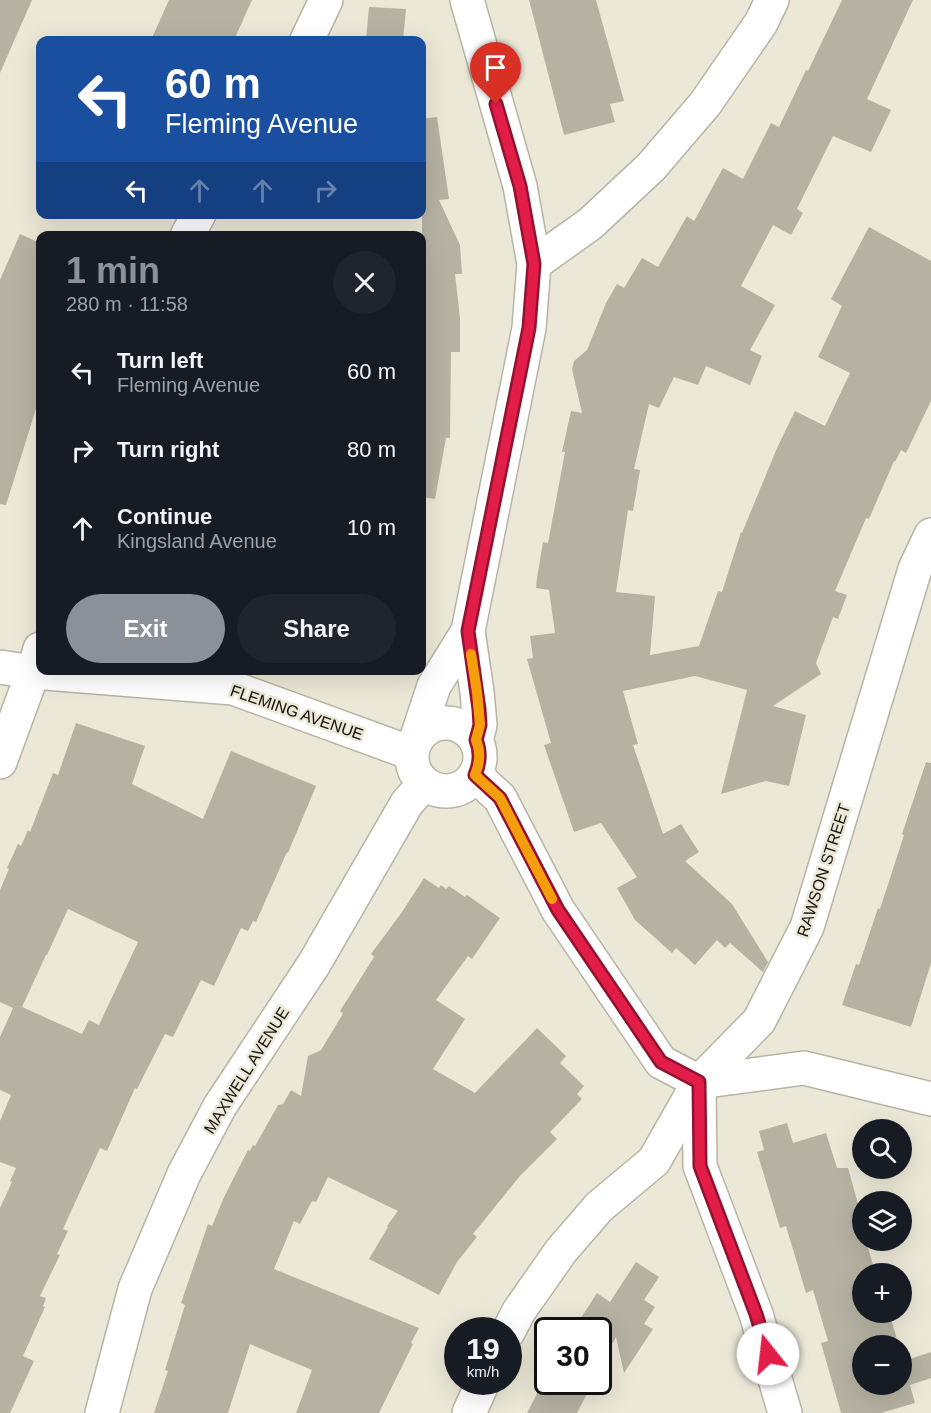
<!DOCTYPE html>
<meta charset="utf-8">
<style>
:root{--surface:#171b24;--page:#20242c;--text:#f1f3f6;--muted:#9ea1a6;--accent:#8c9099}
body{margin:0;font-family:Arial,sans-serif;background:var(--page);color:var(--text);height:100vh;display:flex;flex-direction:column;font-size:22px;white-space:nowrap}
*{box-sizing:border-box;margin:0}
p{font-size:20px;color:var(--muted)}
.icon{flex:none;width:33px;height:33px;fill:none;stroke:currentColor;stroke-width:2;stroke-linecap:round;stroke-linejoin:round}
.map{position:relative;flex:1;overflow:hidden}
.panel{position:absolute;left:36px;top:231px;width:390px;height:444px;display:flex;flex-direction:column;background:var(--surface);border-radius:12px;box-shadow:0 6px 24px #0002}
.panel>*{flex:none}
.hud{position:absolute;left:36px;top:36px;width:390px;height:183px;border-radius:12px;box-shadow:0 6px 24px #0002;background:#1a4fa0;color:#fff;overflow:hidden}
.controls{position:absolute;left:852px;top:1119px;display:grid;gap:12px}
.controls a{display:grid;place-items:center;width:60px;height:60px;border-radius:50%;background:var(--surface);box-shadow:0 6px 24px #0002;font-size:30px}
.speed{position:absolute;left:444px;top:1317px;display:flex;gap:12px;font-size:30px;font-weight:700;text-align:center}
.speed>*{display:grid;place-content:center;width:78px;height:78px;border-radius:50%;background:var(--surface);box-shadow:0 6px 24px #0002;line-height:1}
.speed small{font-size:15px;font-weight:400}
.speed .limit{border:3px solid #111;border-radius:9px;background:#fff;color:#111}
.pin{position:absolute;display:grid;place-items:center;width:51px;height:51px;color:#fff;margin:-62px -26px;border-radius:50% 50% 50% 0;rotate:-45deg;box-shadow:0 0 6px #0007}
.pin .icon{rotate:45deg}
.me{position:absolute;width:66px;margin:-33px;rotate:344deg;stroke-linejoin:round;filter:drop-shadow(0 0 4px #0008)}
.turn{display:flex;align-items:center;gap:21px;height:126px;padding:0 30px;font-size:27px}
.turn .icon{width:78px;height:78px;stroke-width:2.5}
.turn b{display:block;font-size:42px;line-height:51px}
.lanes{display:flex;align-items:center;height:57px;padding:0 30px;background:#0003;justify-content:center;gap:30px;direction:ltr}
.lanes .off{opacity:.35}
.round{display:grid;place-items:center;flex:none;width:63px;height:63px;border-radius:32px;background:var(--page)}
.headline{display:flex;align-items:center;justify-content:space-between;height:102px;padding:0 30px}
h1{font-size:36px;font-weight:600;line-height:45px;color:var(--accent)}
.action{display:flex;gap:12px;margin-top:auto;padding:12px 30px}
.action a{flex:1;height:69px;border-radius:36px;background:var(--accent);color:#fff;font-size:24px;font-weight:600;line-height:69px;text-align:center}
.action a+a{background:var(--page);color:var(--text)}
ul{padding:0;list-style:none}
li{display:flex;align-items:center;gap:18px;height:78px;padding:0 30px}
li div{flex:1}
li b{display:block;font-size:22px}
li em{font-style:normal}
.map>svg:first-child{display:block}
.building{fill:#b6b2a3;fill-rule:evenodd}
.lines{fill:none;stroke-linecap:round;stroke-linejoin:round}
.minor-casing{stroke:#b8b4a4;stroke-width:36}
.minor{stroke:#fff;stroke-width:33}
.route-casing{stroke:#92132f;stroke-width:15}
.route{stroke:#e11d48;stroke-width:10}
.slow{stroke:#f59e0b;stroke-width:10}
.labels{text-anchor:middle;stroke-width:5;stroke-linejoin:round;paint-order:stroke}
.street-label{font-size:16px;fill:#12100b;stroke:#ece8d7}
</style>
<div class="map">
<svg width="931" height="1413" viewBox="0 0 931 1413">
<rect width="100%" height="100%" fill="#ece8d7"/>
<!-- building -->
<g class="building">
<polygon points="0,0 32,0 0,73"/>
<polygon points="169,0 252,0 234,40 151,40"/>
<polygon points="529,0 596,0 624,101 610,104 615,122 564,135"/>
<polygon points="842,0 913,0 867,99 891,110 871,152 833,136 797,209 803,213 791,235 773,225 741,286 775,305 750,350 762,356 750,385 706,366 698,385 674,377 659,408 649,404 634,469 640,470 633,511 628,510 616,592 655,596 650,655 699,646 718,591 722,592 741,532 742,533 777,448 795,411 825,426 850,373 818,357 842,306 831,299 869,227 931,261 931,401 906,453 901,450 895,462 894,461 869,519 866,518 835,591 847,595 838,619 833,617 816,663 821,674 773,706 806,715 789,786 766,781 721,794 747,690 695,676 623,691 638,744 633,745 663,834 681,824 699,852 685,861 732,904 768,962 763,972 730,943 725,948 717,940 695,965 676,948 672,953 635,920 617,888 637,877 601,823 574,832 544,745 551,743 527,659 533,658 530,636 555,633 549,590 536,588 537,578 543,542 548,543 565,452 562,452 571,411 582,413 572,369 574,361 587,350 606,303 617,284 624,288 642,258 658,267 687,216 694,221 723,168 743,179 771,123 779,127 806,70 808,71"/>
<polygon points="369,7 406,9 403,40 366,40"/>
<polygon points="437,117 449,199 439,200 460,245 462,274 455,274 460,318 460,352 451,352 450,438 446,438 435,499 422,497 422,119"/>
<polygon points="20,234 40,243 40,396 6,505 0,504 0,280"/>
<path d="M76,723L145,746L132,784L203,819L231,751L316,786L288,853L287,852L256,922L253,921L248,931L241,928L214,986L201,980L173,1037L165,1034L137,1089L135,1088L107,1151L100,1148L63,1229L68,1231L57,1254L60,1255L40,1296L46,1298L43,1306L45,1307L23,1356L34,1361L10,1413H0V1208L12,1182L10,1181L16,1168L0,1162V1121L11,1095L0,1090V1037L13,1008L0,1002V890L9,869L7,868L18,844L21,846L28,830L30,832L53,773L58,775ZM68,909L138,942L99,1025L89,1020L82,1034L22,1007L46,955H47Z"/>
<polygon points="926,762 931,763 931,963 911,1027 842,1005 856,964 859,965 878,908 880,909 904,835 902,834"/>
<polygon points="424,878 439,888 441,885 446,889 449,886 465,897 467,895 500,918 472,959 468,956 436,1000 465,1019 433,1069 475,1093 537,1028 566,1056 560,1063 584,1086 577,1094 582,1099 550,1132 557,1139 519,1177 473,1234 477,1237 457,1262 439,1295 369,1259 388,1227 387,1226 398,1211 328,1177 316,1202 312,1201 300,1224 294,1221 274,1269 419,1328 411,1343 413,1344 379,1413 296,1413 312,1370 250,1344 228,1413 154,1413 168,1371 165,1370 185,1305 181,1303 208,1224 212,1226 225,1195 248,1150 250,1151 253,1145 255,1146 278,1105 283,1104 291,1090 301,1096 308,1056 321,1050 341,1017 343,1013 340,1011 374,957 371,954 402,912"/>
<polygon points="787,1123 793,1143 826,1133 837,1168 848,1168 862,1218 859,1218 862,1230 862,1240 866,1240 874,1269 876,1269 878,1274 862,1274 862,1312 889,1312 899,1346 862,1346 862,1384 902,1384 902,1353 904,1361 931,1352 931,1378 910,1385 915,1403 881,1413 841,1413 821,1343 828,1341 813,1290 806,1293 786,1226 780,1228 757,1152 764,1150 759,1131"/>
<polygon points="636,1262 659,1277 644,1300 655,1307 644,1324 653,1329 624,1373 616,1337 613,1343 598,1334 598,1330 593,1330 579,1321 597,1293 610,1302"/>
<polygon points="543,1382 593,1382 577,1413 527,1413"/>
</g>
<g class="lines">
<!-- minor casing -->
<g class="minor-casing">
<g id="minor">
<polyline points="307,40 326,0"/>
<polyline points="187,236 199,214"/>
<polyline points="534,264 590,224 651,167 705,104 761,23 772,0"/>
<polyline points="468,631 477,692 480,725 476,740"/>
<polyline points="0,667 33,672 233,688 411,753"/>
<circle cx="446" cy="757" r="34"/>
<polyline points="417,737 434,686 468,631 529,328 534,264 520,186 467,0"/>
<polyline points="0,762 33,672 40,649"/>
<polyline points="475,775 500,798 558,910 661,1062 699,1082 804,1068 931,1099"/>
<polyline points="699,1084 700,1166 756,1314 785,1413"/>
<polyline points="508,1332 519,1311 561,1251 599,1207 654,1161 699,1082 759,1021 807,927 915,569 931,535"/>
<polyline points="102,1413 135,1289 184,1174 220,1106 314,964 407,803 424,784"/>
<polyline points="469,1413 483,1382"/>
</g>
</g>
<!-- minor -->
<use href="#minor" class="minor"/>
</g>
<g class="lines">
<!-- route casing -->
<g class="route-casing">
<path id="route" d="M496,104L520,186L534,264L529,328L468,631L479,709L480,725L476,740C481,752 480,763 475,775L500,798L558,910L661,1062L699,1082L700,1166L756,1314L768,1354"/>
</g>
<!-- route -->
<use href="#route" class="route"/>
<!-- slow -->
<path class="slow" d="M471,654L477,692L480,725L476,740C481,752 480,763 475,775L500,798L552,899"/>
</g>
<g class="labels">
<!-- street labels -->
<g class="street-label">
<text transform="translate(297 712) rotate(19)" y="6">FLEMING AVENUE</text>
<text transform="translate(823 870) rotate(-72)" y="6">RAWSON STREET</text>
<text transform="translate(246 1070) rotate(-58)" y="6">MAXWELL AVENUE</text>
</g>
</g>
</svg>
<div class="controls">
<a><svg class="icon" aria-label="search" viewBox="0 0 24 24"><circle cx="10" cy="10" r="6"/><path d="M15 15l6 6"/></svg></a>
<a><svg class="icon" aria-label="layers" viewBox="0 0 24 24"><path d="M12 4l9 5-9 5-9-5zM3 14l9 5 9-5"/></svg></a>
<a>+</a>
<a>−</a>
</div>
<div class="speed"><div>19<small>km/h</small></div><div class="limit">30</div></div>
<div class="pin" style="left:496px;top:104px;background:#d93025"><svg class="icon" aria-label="arrive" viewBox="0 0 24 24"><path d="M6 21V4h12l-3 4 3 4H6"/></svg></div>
<svg class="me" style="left:768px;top:1354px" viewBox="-20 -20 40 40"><circle r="19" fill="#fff"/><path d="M0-13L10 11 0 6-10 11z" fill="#e11d48"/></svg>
<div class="hud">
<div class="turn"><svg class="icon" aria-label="left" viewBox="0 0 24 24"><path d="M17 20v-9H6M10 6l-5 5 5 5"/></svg><div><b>60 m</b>Fleming Avenue</div></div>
<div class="lanes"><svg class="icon" aria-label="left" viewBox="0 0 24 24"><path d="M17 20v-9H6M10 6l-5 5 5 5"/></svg><svg class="icon off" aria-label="ahead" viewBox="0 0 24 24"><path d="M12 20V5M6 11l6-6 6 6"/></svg><svg class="icon off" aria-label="ahead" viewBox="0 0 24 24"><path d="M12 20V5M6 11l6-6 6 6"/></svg><svg class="icon off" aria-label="right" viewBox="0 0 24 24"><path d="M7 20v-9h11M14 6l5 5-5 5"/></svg></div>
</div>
<section class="panel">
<div class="headline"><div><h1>1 min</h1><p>280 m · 11:58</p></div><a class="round"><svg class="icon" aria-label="close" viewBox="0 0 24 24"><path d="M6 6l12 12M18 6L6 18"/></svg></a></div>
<ul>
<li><svg class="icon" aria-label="left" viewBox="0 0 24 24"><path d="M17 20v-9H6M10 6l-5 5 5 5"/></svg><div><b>Turn left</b><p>Fleming Avenue</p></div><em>60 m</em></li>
<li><svg class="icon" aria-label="right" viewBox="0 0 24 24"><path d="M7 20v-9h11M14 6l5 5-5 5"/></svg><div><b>Turn right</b></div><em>80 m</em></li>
<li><svg class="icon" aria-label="ahead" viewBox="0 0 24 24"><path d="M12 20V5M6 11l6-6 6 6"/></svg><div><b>Continue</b><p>Kingsland Avenue</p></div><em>10 m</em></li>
</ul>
<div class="action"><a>Exit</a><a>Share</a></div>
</section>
</div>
